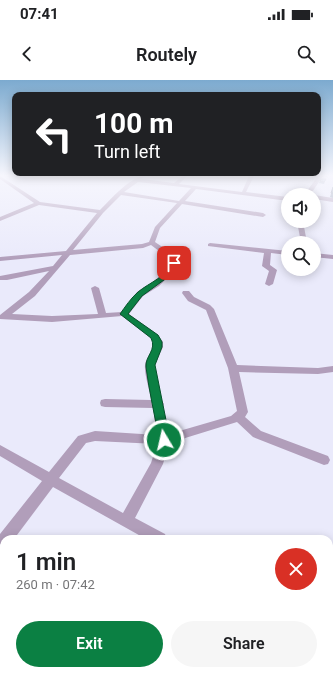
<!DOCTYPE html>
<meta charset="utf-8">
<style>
:root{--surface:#fff;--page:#f6f6f6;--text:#202124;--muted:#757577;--accent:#0b8043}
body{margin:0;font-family:Roboto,sans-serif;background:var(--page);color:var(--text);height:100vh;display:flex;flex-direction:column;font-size:15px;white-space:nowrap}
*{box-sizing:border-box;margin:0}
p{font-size:13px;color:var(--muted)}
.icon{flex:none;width:22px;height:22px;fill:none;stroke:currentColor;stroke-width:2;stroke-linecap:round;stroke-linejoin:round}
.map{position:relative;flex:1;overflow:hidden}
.drawer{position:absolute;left:0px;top:455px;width:333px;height:140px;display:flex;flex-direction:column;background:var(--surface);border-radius:12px 12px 0 0;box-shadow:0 2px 10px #0003}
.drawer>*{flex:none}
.hud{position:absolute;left:12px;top:12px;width:309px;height:84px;border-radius:8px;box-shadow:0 2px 10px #0003;background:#202124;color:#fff;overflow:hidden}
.fabs{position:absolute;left:281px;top:108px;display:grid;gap:8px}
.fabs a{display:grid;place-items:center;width:40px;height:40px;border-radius:50%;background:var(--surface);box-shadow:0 2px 10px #0003;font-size:20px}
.pin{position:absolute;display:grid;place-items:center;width:34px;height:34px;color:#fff;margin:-17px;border-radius:8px;box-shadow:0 2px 6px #0006}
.me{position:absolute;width:44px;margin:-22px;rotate:351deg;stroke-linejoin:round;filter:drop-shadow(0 0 3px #0008)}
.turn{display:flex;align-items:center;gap:14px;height:84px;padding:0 16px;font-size:18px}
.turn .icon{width:52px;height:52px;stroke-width:2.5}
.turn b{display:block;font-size:28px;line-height:34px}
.round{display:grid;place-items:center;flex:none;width:42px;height:42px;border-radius:21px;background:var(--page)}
.head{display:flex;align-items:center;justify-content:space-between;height:68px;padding:0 16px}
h1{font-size:24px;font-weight:600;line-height:30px}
.cta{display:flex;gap:8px;margin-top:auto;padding:8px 16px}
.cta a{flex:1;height:46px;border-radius:24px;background:var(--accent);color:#fff;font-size:16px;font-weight:600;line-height:46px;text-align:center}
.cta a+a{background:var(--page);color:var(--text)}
.status{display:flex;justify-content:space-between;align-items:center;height:28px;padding:0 20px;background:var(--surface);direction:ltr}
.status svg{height:11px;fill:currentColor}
header{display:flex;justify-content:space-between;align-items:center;height:52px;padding:0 16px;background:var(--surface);font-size:18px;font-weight:600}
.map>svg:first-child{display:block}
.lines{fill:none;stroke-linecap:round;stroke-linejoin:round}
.minor{fill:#b19eba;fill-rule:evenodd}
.wall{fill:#8996ab}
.building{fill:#9fafc7;stroke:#6f7a8b}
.route{fill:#0b8043;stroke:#07532c}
</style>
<div class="status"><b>07:41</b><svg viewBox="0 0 49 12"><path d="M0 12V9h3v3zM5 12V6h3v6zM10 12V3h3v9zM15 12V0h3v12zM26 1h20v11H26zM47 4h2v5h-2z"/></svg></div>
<header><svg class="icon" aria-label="back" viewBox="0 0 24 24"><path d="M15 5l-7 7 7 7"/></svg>Routely<svg class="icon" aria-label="search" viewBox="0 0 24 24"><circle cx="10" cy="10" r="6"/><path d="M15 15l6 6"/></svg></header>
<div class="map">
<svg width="333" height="595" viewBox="0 0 333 595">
<rect width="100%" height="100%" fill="#eaeafb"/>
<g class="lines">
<!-- minor -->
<g class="minor">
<path d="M0,96L40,122L100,130C110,120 131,96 145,96L142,99L174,103L183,96H187L179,104L242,112L249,96H254L246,112L288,117V121L196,109L185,121L263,133L266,135L263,137L182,124L160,148L155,162C165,169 176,175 178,187L159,206L143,216L129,234L158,255L163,262V267L155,285L162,321L164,324L163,326L169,354L231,336L237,331L228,288L206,230L188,221L182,213L183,211H189L194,217L210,225L214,229L237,285L318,288L333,286V292L318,294L239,292L248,332L245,337L261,351L328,376L330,380L328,384L324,385L253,357L237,342L169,363L163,384L135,438L165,454L167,459H146L53,407L14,459H4V466L0,464V454L42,401L0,376V365L49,392L78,356L95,351L157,355L153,328L105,327L101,326L100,323L101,320L105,319L151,320C150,311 144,294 145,285C146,276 157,269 152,259L122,236L52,242L0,239V235L29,212L49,191L7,200H0V196L53,186L62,175L0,181V177L66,171L97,133L39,125L0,141V137L34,123L0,99ZM138,102L191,108L179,121L124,112ZM121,115L177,123L155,147L149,162L142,164L73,170L103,133ZM151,165L167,177L170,187L153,202L137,212L122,232L106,233L99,208L95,206L91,208L98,234L52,236L12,234L35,216L70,175L143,168ZM95,361L157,364L151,383L123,433L59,398L86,363Z"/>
<polygon points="318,96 323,96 310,115 304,115"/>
<polygon points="314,115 333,118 333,122 314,119"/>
<polygon points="297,141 303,141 307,163 301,163"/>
<polygon points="210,163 288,171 288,175 271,173 270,185 277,190 273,204 269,206 265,204 269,191 262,186 264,173 208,166 208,164"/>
<polygon points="314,173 333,175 333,179 314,177"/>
<polygon points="329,537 333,538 333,554 329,553"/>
<polygon points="0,582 4,583 4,591 29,591 30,595 0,595"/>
</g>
</g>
<!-- wall -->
<g class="wall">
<polygon points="326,99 324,104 319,103 320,101"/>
<polygon points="333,107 333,118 330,117"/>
</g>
<!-- building -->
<g class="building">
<polygon points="321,99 326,99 324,102 320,101"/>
<polygon points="333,107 333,113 331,113"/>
</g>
<!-- sky -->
<linearGradient id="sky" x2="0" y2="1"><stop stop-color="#7caacf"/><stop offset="0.53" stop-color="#f6f6fd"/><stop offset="1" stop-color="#f6f6fd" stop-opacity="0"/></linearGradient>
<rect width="333" height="180" fill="url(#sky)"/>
<!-- route -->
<path class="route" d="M172,182H176L177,188L168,197L142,216L128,234L158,255L162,262V267L155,285L170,360L168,363L164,365L161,363L159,360C155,336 149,311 146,287C145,276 157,270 151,258L120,234C125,227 131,218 138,212C150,202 167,197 172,182Z"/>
</svg>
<div class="fabs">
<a><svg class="icon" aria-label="sound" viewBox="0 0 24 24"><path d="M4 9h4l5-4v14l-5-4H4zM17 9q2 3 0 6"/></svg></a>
<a><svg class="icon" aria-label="search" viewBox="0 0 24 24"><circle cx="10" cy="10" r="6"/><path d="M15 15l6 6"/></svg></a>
</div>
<div class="pin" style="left:174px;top:183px;background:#d93025"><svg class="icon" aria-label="arrive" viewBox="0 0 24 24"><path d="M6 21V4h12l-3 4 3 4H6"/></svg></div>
<svg class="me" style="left:164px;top:360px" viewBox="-20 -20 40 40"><circle r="17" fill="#0b8043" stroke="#fff" stroke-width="3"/><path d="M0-11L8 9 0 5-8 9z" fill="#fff"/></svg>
<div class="hud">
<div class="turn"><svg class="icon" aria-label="left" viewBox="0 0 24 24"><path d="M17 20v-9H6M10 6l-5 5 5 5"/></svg><div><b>100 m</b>Turn left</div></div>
</div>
<section class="drawer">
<div class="head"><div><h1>1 min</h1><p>260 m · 07:42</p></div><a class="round" style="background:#d93025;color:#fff"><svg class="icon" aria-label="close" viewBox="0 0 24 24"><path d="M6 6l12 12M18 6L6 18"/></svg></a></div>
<div class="cta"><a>Exit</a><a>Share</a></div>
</section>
</div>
